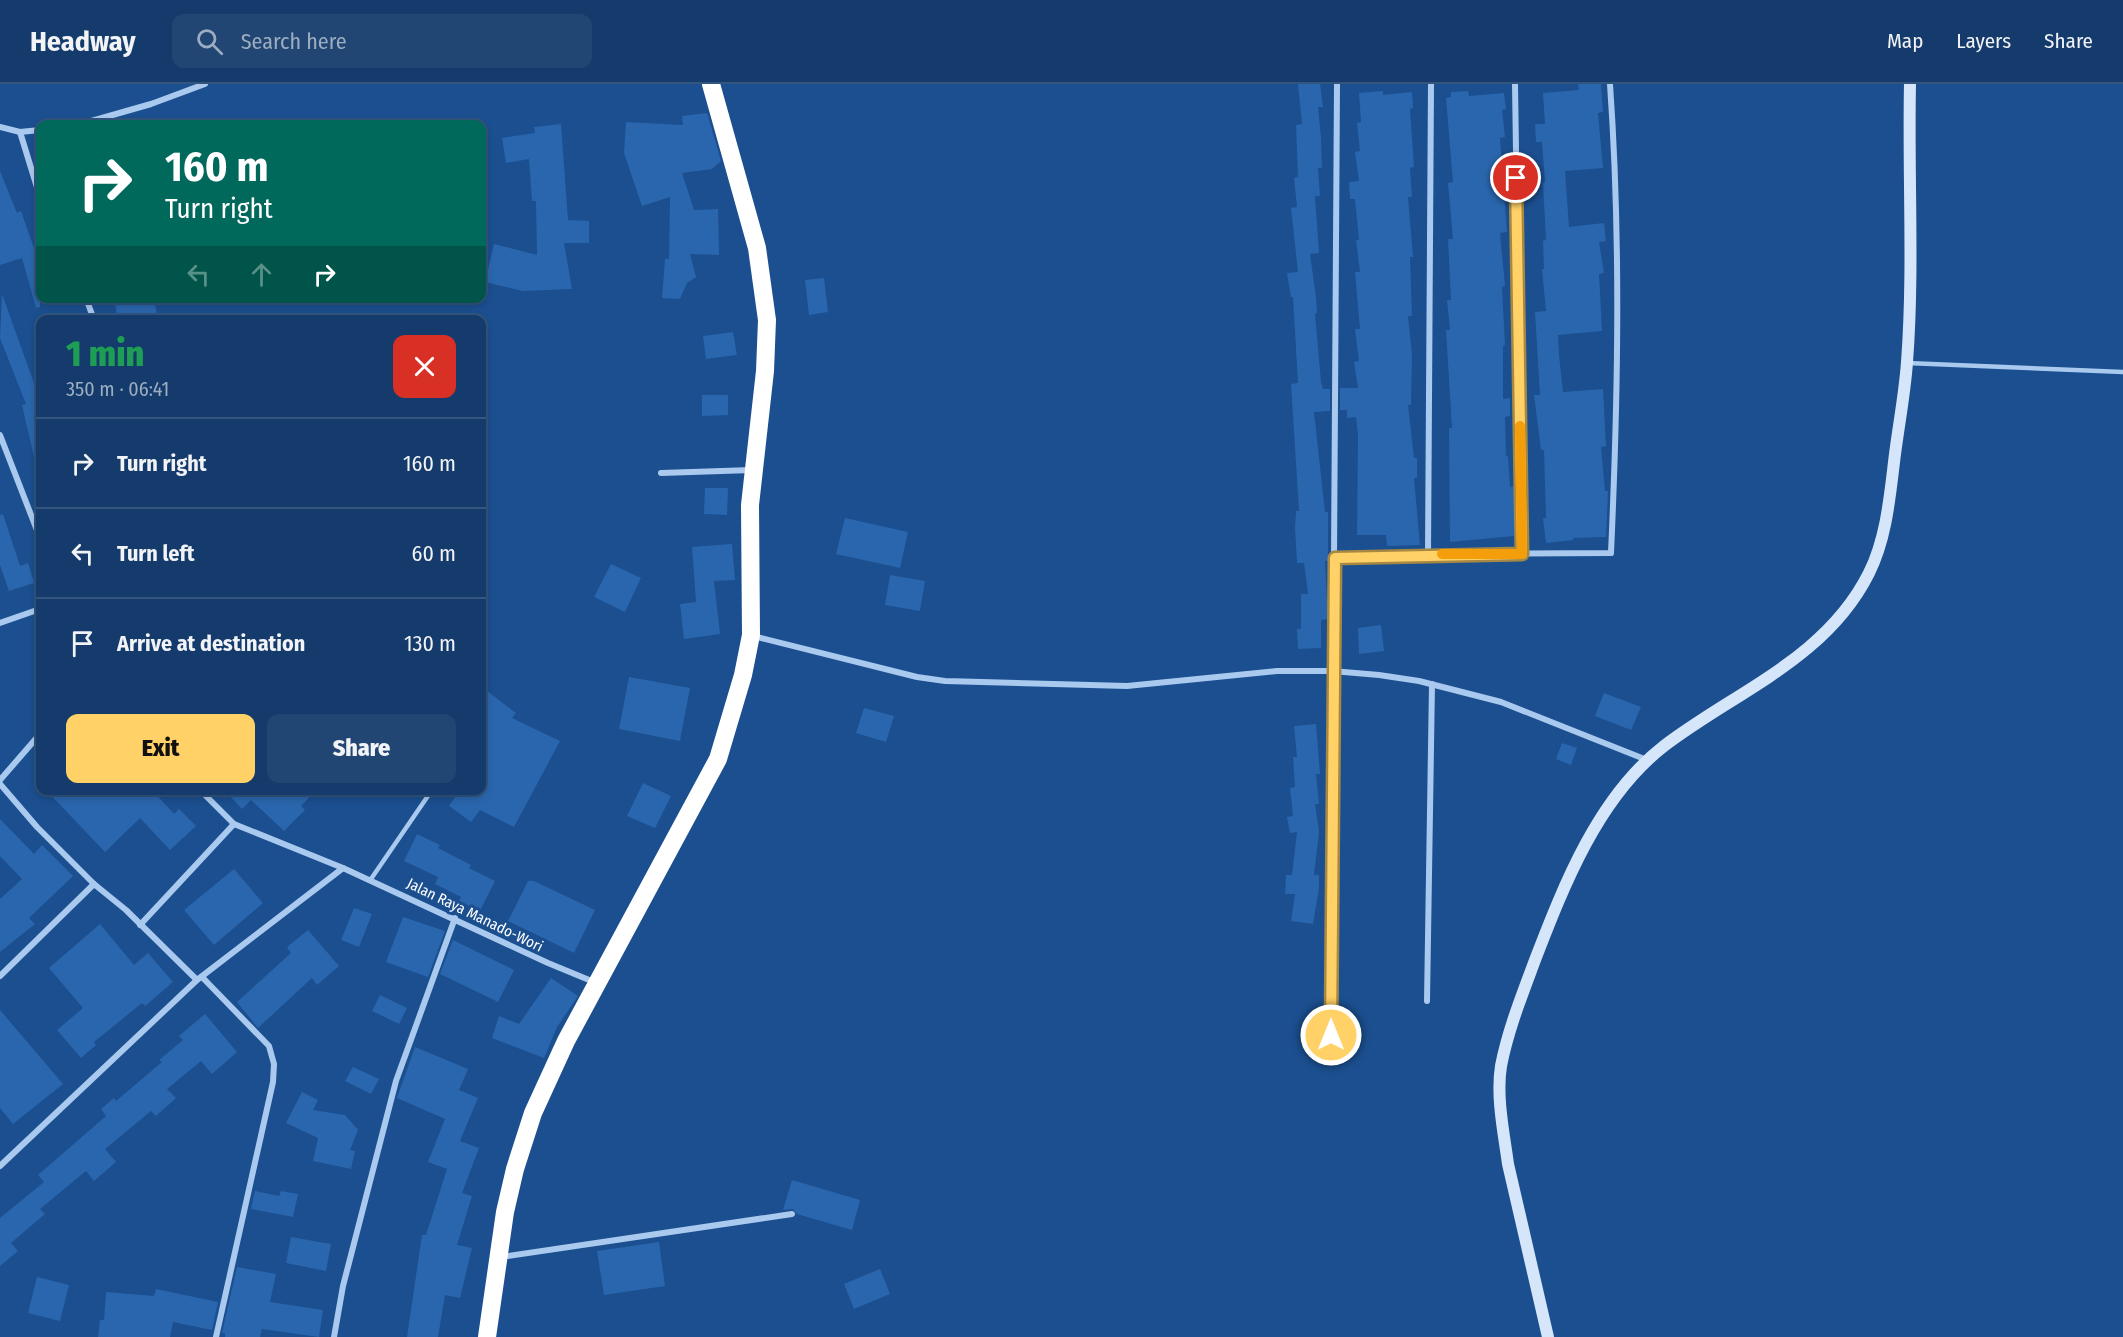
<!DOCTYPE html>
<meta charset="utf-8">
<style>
:root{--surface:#143b6b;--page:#214673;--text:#f1f3f6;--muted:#9dadc1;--line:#33557e;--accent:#ffd166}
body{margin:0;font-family:"Fira Sans Condensed",sans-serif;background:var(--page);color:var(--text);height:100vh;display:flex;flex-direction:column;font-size:22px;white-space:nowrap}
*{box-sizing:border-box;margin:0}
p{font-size:20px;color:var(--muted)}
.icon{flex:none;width:33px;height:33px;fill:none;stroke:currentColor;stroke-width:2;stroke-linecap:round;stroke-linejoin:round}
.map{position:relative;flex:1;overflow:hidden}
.drawer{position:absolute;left:36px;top:231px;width:450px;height:480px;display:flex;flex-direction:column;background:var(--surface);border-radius:12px;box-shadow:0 3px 9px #0003,0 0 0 2px var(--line)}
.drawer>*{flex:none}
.guide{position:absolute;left:36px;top:36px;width:450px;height:183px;border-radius:12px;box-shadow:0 3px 9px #0003,0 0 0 2px var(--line);background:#00695c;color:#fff;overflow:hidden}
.pin{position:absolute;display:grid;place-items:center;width:51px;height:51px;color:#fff;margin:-26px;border:3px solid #fff;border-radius:50%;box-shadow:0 2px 6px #0007}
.me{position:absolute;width:66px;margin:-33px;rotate:0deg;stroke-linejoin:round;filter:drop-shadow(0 0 4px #0008)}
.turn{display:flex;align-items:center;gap:21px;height:126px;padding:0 30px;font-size:27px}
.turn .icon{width:78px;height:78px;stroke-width:2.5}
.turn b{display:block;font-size:42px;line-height:51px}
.lanes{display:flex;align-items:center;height:57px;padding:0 30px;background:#0003;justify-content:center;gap:30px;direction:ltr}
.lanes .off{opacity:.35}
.round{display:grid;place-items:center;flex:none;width:63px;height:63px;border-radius:12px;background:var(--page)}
.summary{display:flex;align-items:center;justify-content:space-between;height:102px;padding:0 30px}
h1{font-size:36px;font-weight:800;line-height:45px;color:#1e9e55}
.primary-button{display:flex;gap:12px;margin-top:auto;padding:12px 30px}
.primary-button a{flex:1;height:69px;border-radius:12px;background:var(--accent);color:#111;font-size:24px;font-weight:800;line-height:69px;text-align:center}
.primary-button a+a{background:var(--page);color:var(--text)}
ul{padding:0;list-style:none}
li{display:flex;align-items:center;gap:18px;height:90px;padding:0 30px;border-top:2px solid var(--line)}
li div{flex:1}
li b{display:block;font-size:22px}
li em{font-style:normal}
header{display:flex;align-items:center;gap:36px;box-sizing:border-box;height:84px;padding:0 30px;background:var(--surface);border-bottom:2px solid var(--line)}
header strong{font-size:28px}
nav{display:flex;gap:33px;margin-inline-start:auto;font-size:21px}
.search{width:420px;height:54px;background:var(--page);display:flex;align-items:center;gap:15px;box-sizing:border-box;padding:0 21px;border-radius:12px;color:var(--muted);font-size:22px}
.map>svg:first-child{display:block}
.building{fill:#2a66ad}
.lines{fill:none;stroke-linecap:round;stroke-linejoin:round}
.lane{stroke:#a9c9ee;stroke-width:4.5}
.street{stroke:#a9c9ee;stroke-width:6}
.secondary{stroke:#d6e6fa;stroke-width:12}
.highway{stroke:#fff;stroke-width:18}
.route-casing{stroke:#a68842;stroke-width:15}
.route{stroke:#ffd166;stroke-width:10}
.slow{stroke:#f59e0b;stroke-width:10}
.labels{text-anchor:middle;stroke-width:6;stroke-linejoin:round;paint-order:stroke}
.street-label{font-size:15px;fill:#fff;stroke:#1b4f8f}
</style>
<header>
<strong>Headway</strong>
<div class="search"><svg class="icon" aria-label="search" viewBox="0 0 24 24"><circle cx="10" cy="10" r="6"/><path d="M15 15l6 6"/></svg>Search here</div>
<nav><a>Map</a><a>Layers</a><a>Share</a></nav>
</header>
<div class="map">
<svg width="2123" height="1253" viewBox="0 0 2123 1253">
<rect width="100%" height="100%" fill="#1b4f8f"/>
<!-- building -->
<g class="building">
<polygon points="1298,0 1320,0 1323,23 1318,23 1321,54 1322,84 1318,84 1320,112 1315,112 1319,169 1310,170 1316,213 1317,229 1315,230 1321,298 1323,305 1330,305 1330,327 1314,328 1325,428 1328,428 1328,477 1325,477 1328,535 1321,536 1321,564 1298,565 1297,545 1301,545 1301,510 1308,510 1304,479 1297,479 1295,444 1296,427 1299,427 1291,300 1298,299 1293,213 1291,213 1287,189 1298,188 1291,124 1297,123 1294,94 1298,93 1296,41 1302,40"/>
<polygon points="1578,0 1601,0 1603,28 1598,29 1603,84 1565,87 1569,143 1604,139 1606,157 1599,158 1604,189 1599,190 1602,247 1558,251 1559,271 1563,308 1603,305 1606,362 1601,363 1605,407 1608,407 1606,453 1573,454 1573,456 1546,459 1543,434 1546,434 1544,366 1541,366 1534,311 1540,311 1535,228 1546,227 1542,185 1544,185 1543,157 1546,156 1543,99 1545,98 1542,58 1536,58 1535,40 1545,40 1543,9 1579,6"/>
<polygon points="1383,7 1383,11 1412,8 1413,24 1410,25 1414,83 1410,84 1412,113 1408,113 1413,173 1410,173 1412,232 1408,232 1412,270 1411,321 1408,321 1414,374 1417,374 1417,394 1414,394 1420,461 1387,462 1386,451 1357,451 1358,352 1356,333 1347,334 1347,326 1340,326 1340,304 1358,304 1354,278 1359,277 1355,245 1360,245 1355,188 1360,188 1356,156 1359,156 1355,115 1350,115 1349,98 1359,97 1355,68 1360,67 1357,39 1361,38 1359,9"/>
<polygon points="1468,7 1469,12 1504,9 1506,25 1502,26 1505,53 1500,54 1507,148 1500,149 1505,202 1502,203 1505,261 1503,262 1503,315 1510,314 1510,332 1505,333 1506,372 1508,372 1510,403 1514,402 1514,452 1450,458 1449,344 1452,344 1446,246 1450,246 1447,216 1451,216 1448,155 1453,155 1448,99 1453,98 1446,14 1451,13 1451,8"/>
<polygon points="707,29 721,77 712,85 682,89 694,126 718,125 719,171 690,170 696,193 687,199 680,215 662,214 665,175 669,175 670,113 642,122 624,69 626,38 683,41 682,32"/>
<polygon points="561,40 568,136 589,137 589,159 564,159 572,205 523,207 485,198 494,160 537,171 536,117 532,117 529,75 506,79 502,54 535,49 534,43"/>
<polygon points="0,87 17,129 21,127 40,181 40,223 36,224 22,174 0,181"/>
<polygon points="824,194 828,228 809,231 805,196"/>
<polygon points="2,210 35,302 40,301 40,373 34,373 22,321 26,320 0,254"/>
<polygon points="114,214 154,214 158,236 118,236"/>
<polygon points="733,248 737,271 706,275 703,252"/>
<polygon points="702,311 728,311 728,331 702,332"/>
<polygon points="705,404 728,404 727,431 704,430"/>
<polygon points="3,430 20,482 28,479 34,499 9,507 0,481 0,431"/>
<polygon points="845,434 908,448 900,484 836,470"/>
<polygon points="732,460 735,496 714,497 720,550 684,555 680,520 696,518 692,463"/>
<polygon points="611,480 641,494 625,528 594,513"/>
<polygon points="890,491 925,497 920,527 885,521"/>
<polygon points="1381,541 1384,567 1359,570 1358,544"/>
<polygon points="629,593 690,604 680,657 619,645"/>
<polygon points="482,603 516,629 512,634 560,657 514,743 480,726 471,738 449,722 460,706 482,706"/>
<polygon points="1604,609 1641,623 1631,646 1595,632"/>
<polygon points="864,624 894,632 886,658 856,649"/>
<polygon points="1316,640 1320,690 1316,690 1319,720 1315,720 1319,748 1314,791 1319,791 1319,804 1313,840 1291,837 1295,810 1285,810 1286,791 1292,791 1297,748 1290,749 1287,733 1293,732 1290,704 1295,703 1293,673 1297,673 1294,642"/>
<polygon points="1562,659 1577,664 1571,681 1556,675"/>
<polygon points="643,699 671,712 655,744 627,732"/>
<polygon points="46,706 152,706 174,730 179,725 196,742 170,766 140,734 105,768"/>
<polygon points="224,706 316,706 301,722 305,726 284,747 251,716 242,725"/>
<polygon points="0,735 34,770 42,761 73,792 29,834 35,840 0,868 0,815 22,795 0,772"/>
<polygon points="417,750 440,761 438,764 471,781 469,784 495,797 480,827 459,817 461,813 435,800 438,793 404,777"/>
<polygon points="234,785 263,819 214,861 184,826"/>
<polygon points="528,797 534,797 595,826 574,869 508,837"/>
<polygon points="354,824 372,830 359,863 341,856"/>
<polygon points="403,833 445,847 428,893 386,878"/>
<polygon points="100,840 134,881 148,869 173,898 145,922 142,919 94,958 96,961 81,974 57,946 83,924 49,884"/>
<polygon points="308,846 339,882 317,901 312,894 258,944 237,918 291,869 287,863"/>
<polygon points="453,856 514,886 498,918 440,890"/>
<polygon points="551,894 578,912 557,943 544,974 492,954 499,932 519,940"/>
<polygon points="380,911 407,924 399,940 372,927"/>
<polygon points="0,926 63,1000 13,1040 0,1024"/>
<polygon points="205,930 237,968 212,990 201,977 167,1005 176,1014 156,1032 151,1027 105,1065 116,1078 94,1097 86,1087 40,1125 45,1130 11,1159 18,1167 0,1182 0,1134 44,1098 38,1091 106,1032 101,1025 114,1014 116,1017 162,978 159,976 183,956 179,952"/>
<polygon points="415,963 468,985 459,1006 478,1014 460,1057 479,1064 462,1109 472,1112 457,1161 472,1164 460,1214 445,1211 438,1253 407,1253 422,1151 426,1151 447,1085 428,1078 445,1035 397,1014"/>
<polygon points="353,983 379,995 371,1010 345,997"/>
<polygon points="302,1008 318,1016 313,1026 345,1031 358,1046 350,1066 355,1067 351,1085 313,1077 318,1054 286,1039"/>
<polygon points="792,1096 860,1116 852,1146 797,1130 793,1125 783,1126"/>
<polygon points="255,1107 279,1112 281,1107 298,1110 293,1133 251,1125"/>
<polygon points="291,1153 331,1160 326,1187 286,1179"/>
<polygon points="659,1158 665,1202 604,1211 597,1167"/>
<polygon points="237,1183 276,1190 270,1218 323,1226 319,1253 262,1245 260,1253 225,1253 225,1249 222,1249"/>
<polygon points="880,1185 890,1210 854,1225 844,1200"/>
<polygon points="37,1193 69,1201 60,1237 28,1229"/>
<polygon points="156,1205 218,1218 212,1246 173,1238 170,1253 98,1253 100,1236 104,1236 106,1208 154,1212"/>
</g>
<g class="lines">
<!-- lane -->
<g class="lane">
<polyline points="1907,279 2123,288"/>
<polyline points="371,795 432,706"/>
</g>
<!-- street -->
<g class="street">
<polyline points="1515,0 1522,470"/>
<polyline points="81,40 151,20 205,0"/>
<polyline points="0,43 20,48 40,46"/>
<polyline points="20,48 40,113"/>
<polyline points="86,214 94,236"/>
<polyline points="0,351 40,454"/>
<polyline points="661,389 752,386"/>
<polyline points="1428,470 1431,0"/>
<path d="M1335,474L1428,470L1611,469C1618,313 1621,157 1610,0"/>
<polyline points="0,539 40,525"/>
<polyline points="753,552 917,593 945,597 1127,602 1277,587 1332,587 1379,591 1419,597 1501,618 1647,676"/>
<polyline points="0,696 40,650"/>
<polyline points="0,700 37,743 94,800"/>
<polyline points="200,706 234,740"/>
<polyline points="140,841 234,740 343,784"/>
<polyline points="0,892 94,800 126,826 197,896"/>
<polyline points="202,893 269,962 274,980 273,998 216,1253"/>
<polyline points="1427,917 1432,600"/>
<polyline points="1331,951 1337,0"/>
<polyline points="0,1082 197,896 343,784 548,879 594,898"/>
<polyline points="501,1173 792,1130"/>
<polyline points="334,1253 343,1202 396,997 455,834"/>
</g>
<!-- secondary -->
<path class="secondary" d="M1548,1253L1508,1080C1504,1050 1496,1013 1501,982C1508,946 1522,911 1535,876C1564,801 1598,713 1664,662C1736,607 1826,575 1869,489C1887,453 1890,410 1895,370C1899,339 1905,308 1907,278C1914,186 1908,92 1910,0"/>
<!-- highway -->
<polyline class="highway" points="487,1253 505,1128 515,1085 533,1029 566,957 718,675 743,591 751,551 750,421 765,287 767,236 757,164 711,0"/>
</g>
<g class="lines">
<!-- route casing -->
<g class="route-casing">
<polyline id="route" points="1331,951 1335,474 1522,470 1516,94"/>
</g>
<!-- route -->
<use href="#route" class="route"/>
<!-- slow -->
<polyline class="slow" points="1442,470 1522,470 1520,342"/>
</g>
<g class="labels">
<!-- street labels -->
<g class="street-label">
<text transform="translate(475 831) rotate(26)" y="5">Jalan Raya Manado-Wori</text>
</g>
</g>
</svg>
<div class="pin" style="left:1516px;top:94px;background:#d93025"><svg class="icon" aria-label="arrive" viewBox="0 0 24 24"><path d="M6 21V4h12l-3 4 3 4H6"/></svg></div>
<svg class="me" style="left:1331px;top:951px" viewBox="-20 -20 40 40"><circle r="17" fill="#ffd166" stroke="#fff" stroke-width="3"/><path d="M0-11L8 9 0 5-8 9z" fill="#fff"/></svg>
<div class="guide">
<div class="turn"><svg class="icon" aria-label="right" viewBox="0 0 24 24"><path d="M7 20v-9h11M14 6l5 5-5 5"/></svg><div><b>160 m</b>Turn right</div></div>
<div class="lanes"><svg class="icon off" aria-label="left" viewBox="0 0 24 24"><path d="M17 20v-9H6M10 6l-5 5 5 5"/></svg><svg class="icon off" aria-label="ahead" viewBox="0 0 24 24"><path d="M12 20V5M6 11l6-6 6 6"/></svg><svg class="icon" aria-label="right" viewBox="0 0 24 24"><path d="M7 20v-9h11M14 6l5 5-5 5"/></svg></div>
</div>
<section class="drawer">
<div class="summary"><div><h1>1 min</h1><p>350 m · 06:41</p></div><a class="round" style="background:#d93025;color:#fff"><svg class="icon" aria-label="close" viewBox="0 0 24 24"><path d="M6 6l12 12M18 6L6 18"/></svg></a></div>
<ul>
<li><svg class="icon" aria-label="right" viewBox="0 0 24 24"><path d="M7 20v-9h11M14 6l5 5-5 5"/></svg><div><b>Turn right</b></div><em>160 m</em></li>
<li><svg class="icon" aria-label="left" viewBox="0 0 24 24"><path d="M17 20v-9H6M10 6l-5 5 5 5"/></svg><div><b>Turn left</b></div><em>60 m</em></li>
<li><svg class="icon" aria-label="arrive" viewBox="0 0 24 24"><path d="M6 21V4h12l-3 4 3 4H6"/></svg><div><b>Arrive at destination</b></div><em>130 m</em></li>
</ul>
<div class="primary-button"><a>Exit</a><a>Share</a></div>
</section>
</div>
